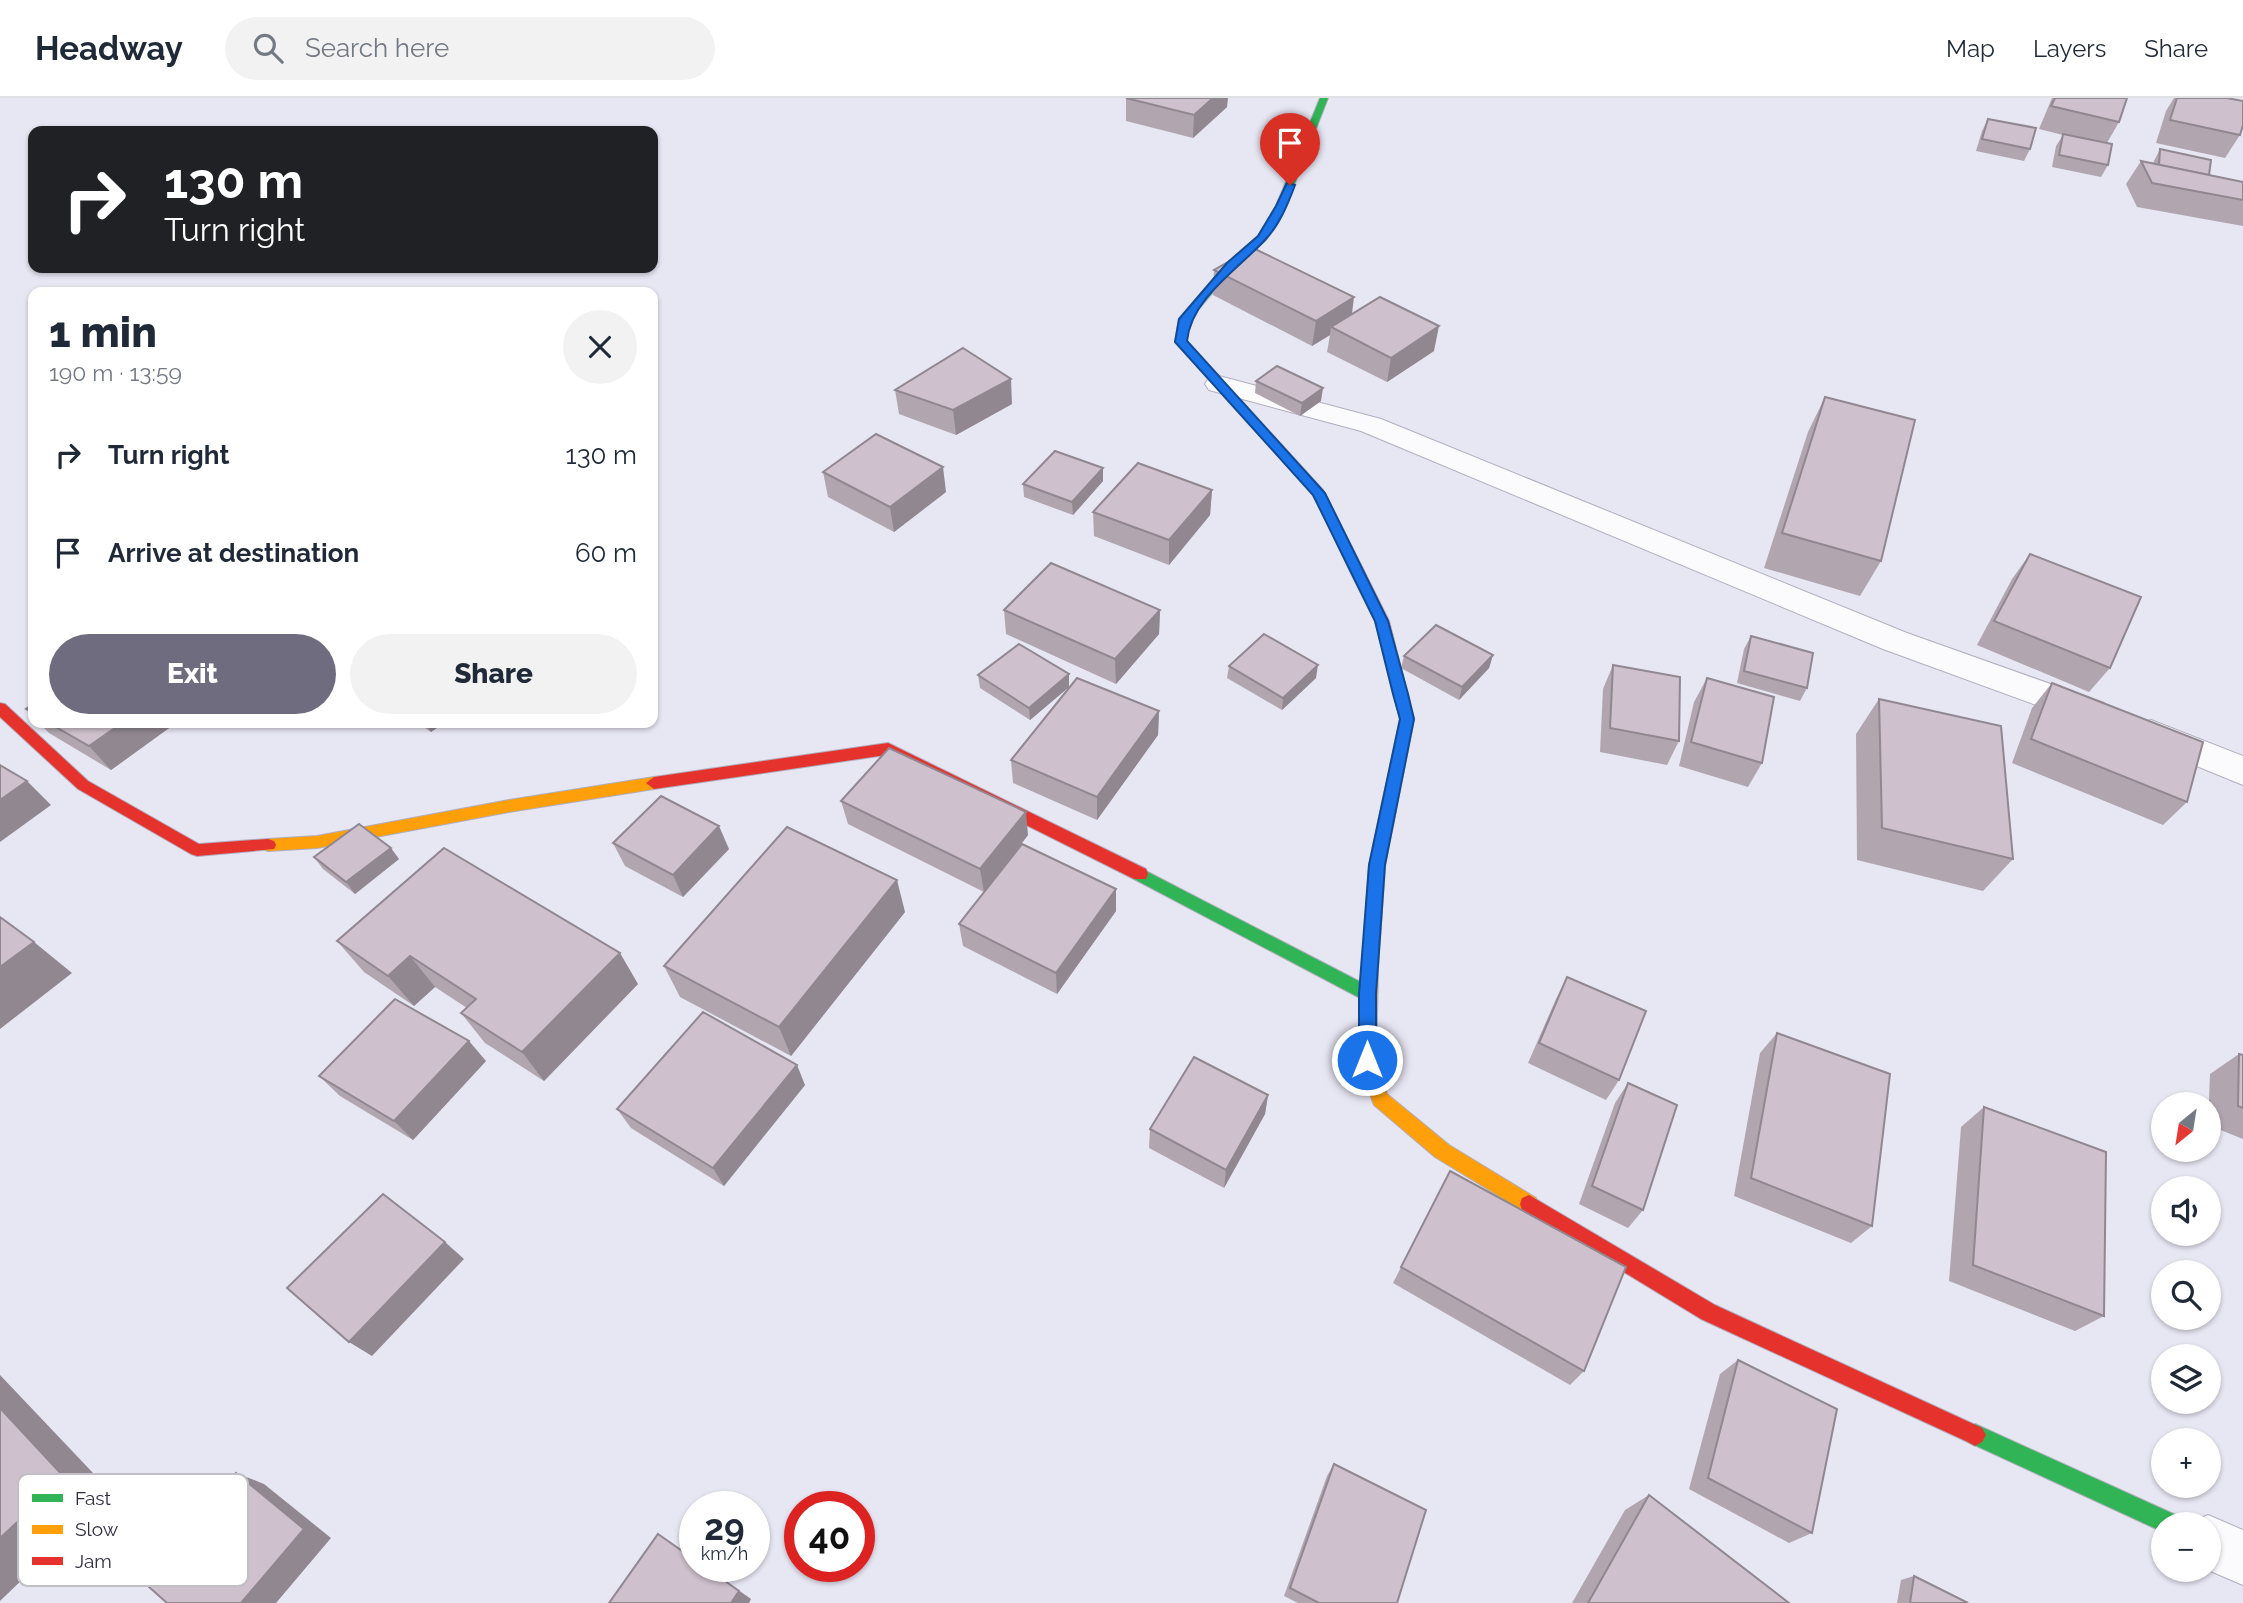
<!DOCTYPE html>
<meta charset="utf-8">
<style>
:root{--surface:#fff;--page:#f2f2f3;--text:#1f2937;--muted:#747a83;--line:#e0e1e3;--accent:#6f6c80}
body{margin:0;font-family:Raleway,sans-serif;background:var(--page);color:var(--text);height:100vh;display:flex;flex-direction:column;font-size:26px;white-space:nowrap}
*{box-sizing:border-box;margin:0}
p{font-size:23px;color:var(--muted)}
.icon{flex:none;width:38px;height:38px;fill:none;stroke:currentColor;stroke-width:2;stroke-linecap:round;stroke-linejoin:round}
.map{position:relative;flex:1;overflow:hidden}
.side{position:absolute;left:28px;top:189px;width:630px;height:441px;display:flex;flex-direction:column;background:var(--surface);border-radius:14px;box-shadow:0 2px 5px #0004}
.side>*{flex:none}
.guide{position:absolute;left:28px;top:28px;width:630px;height:147px;border-radius:14px;box-shadow:0 2px 5px #0004;background:#202124;color:#fff;overflow:hidden}
.needle{width:46px;rotate:210deg}
.controls{position:absolute;left:2151px;top:994px;display:grid;gap:14px}
.controls a{display:grid;place-items:center;width:70px;height:70px;border-radius:50%;background:var(--surface);box-shadow:0 2px 5px #0004;font-size:35px}
.speed{position:absolute;left:679px;top:1393px;display:flex;gap:14px;font-size:35px;font-weight:700;text-align:center}
.speed>*{display:grid;place-content:center;width:91px;height:91px;border-radius:50%;background:var(--surface);box-shadow:0 2px 5px #0004;line-height:1}
.speed small{font-size:18px;font-weight:400}
.speed .limit{border:10px solid #d22;background:#fff;color:#111}
.pin{position:absolute;display:grid;place-items:center;width:60px;height:60px;color:#fff;margin:-72px -30px;border-radius:50% 50% 50% 0;rotate:-45deg;box-shadow:0 0 7px #0007}
.pin .icon{rotate:45deg}
.me{position:absolute;width:77px;margin:-38px;rotate:0deg;stroke-linejoin:round;filter:drop-shadow(0 0 5px #0008)}
.turn{display:flex;align-items:center;gap:24px;height:147px;padding:0 21px;font-size:32px}
.turn .icon{width:91px;height:91px;stroke-width:2.5}
.turn b{display:block;font-size:49px;line-height:60px}
.round{display:grid;place-items:center;flex:none;width:74px;height:74px;border-radius:37px;background:var(--page)}
.headline{display:flex;align-items:center;justify-content:space-between;height:119px;padding:0 21px}
h1{font-size:42px;font-weight:800;line-height:52px}
.primary-button{display:flex;gap:14px;margin-top:auto;padding:14px 21px}
.primary-button a{flex:1;height:80px;border-radius:42px;background:var(--accent);color:#fff;font-size:28px;font-weight:800;line-height:80px;text-align:center}
.primary-button a+a{background:var(--page);color:var(--text)}
ul{padding:0;list-style:none}
li{display:flex;align-items:center;gap:21px;height:98px;padding:0 21px}
li div{flex:1}
li b{display:block;font-size:26px}
li em{font-style:normal}
header{display:flex;align-items:center;gap:42px;box-sizing:border-box;height:98px;padding:0 35px;background:var(--surface);border-bottom:2px solid var(--line)}
header strong{font-size:33px}
nav{display:flex;gap:38px;margin-inline-start:auto;font-size:24px}
.search{width:490px;height:63px;background:var(--page);display:flex;align-items:center;gap:18px;box-sizing:border-box;padding:0 24px;border-radius:38px;color:var(--muted);font-size:26px}
.map>svg:first-child{display:block}
.lines{fill:none;stroke-linecap:round;stroke-linejoin:round}
.street-casing{stroke:#b0aebf;stroke-width:2}
.fast-casing{stroke:#b0aebf;stroke-width:2}
.slow-casing{stroke:#b0aebf;stroke-width:2}
.jam-casing{stroke:#b0aebf;stroke-width:2}
.street{fill:#fbfbfd;fill-rule:evenodd}
.fast{fill:#30b455;fill-rule:evenodd}
.slow{fill:#ff9f0a;fill-rule:evenodd}
.jam{fill:#e5322d;fill-rule:evenodd}
.wall{fill:#b1a6b0}
.shaded-wall{fill:#908790}
.building{fill:#cec1cd;stroke:#908790;stroke-width:2}
.route{fill:#1a73e8;stroke:#114b97;stroke-width:2}
.key{fill:#fff;stroke:#c0bfc6;stroke-width:2}
.key-label{font-size:19px;fill:#2e2b42}
</style>
<header>
<strong>Headway</strong>
<div class="search"><svg class="icon" aria-label="search" viewBox="0 0 24 24"><circle cx="10" cy="10" r="6"/><path d="M15 15l6 6"/></svg>Search here</div>
<nav><a>Map</a><a>Layers</a><a>Share</a></nav>
</header>
<div class="map">
<svg width="2243" height="1505" viewBox="0 0 2243 1505">
<rect width="100%" height="100%" fill="#e7e6f3"/>
<g class="lines">
<!-- street casing -->
<g class="street-casing">
<g id="street">
<polygon points="1219,278 1381,321 1907,535 2104,605 2109,614 2104,623 2091,627 1883,551 1361,333 1209,292 1205,286 1209,280"/>
<polygon points="2151,622 2243,658 2243,687 2138,644 2133,635 2138,626"/>
<polygon points="2208,1417 2243,1432 2243,1487 2208,1472 2208,1426 2188,1426"/>
</g>
</g>
<!-- fast casing -->
<g class="fast-casing">
<g id="fast">
<polygon points="1320,0 1328,0 1286,108 1266,142 1235,169 1188,223 1187,243 1323,392 1364,473 1357,477 1350,473 1314,397 1175,244 1179,221 1227,165 1258,138 1276,108"/>
<polygon points="1140,770 1374,891 1377,896 1374,901 1368,903 1362,901 1134,781 1132,776 1134,771"/>
<polygon points="1975,1326 2178,1418 2181,1426 2163,1426 2163,1434 1968,1344 1964,1337 1968,1330"/>
</g>
</g>
<!-- slow casing -->
<g class="slow-casing">
<g id="slow">
<polygon points="654,679 662,685 654,691 509,714 317,750 268,753 262,751 260,747 262,743 268,741 317,738 509,702"/>
<polygon points="1370,864 1376,866 1378,871 1376,962 1387,996 1449,1047 1536,1100 1538,1106 1536,1112 1529,1115 1522,1112 1435,1059 1374,1007 1358,962 1362,871 1364,866"/>
</g>
</g>
<!-- jam casing -->
<g class="jam-casing">
<g id="jam">
<polygon points="1357,469 1364,473 1389,523 1414,621 1385,767 1378,871 1376,876 1370,878 1364,876 1362,871 1369,767 1400,621 1375,523 1350,473"/>
<polygon points="0,605 5,606 88,683 199,746 268,741 274,743 276,747 274,751 197,758 191,756 78,691 0,619"/>
<polygon points="888,645 1146,771 1148,776 1146,781 1134,781 886,657 654,691 646,685 654,679"/>
<polygon points="1529,1097 1715,1207 1982,1330 1986,1337 1982,1344 1975,1348 1968,1344 1701,1221 1522,1112 1520,1106 1522,1100"/>
</g>
</g>
<!-- street -->
<use href="#street" class="street"/>
<!-- fast -->
<use href="#fast" class="fast"/>
<!-- slow -->
<use href="#slow" class="slow"/>
<!-- jam -->
<use href="#jam" class="jam"/>
</g>
<!-- wall -->
<g class="wall">
<polygon points="1126,0 1227,9 1193,40 1126,23"/>
<polygon points="2052,0 2127,0 2119,24 2107,45 2108,67 2101,79 2052,69 2056,48 2063,37 2039,31"/>
<polygon points="2174,0 2227,0 2240,37 2225,60 2156,45 2166,13"/>
<polygon points="1988,21 2030,51 2024,63 1976,53 1982,33"/>
<polygon points="2160,51 2209,77 2243,84 2243,128 2137,109 2126,86 2141,63 2153,65"/>
<polygon points="1214,172 1352,216 1434,253 1387,284 1327,254 1330,237 1312,248 1213,197"/>
<polygon points="1256,283 1321,303 1300,318 1255,295"/>
<polygon points="895,292 1012,306 956,337 899,316"/>
<polygon points="1825,299 1881,463 1860,498 1764,470 1808,334"/>
<polygon points="823,374 946,394 894,434 828,399"/>
<polygon points="1103,383 1073,417 1024,399 1023,386"/>
<polygon points="1212,392 1210,417 1169,467 1094,438 1093,414"/>
<polygon points="2030,456 2110,570 2089,594 1977,547 2012,481"/>
<polygon points="1004,512 1160,512 1159,536 1116,586 1006,536"/>
<polygon points="1751,538 1807,590 1800,603 1737,585 1744,551"/>
<polygon points="1493,557 1489,570 1459,602 1401,570 1404,558"/>
<polygon points="1613,567 1679,643 1667,667 1600,654 1603,591"/>
<polygon points="1229,568 1316,580 1282,612 1227,580"/>
<polygon points="1069,576 1069,589 1030,622 980,590 978,577"/>
<polygon points="1707,580 1762,665 1748,689 1679,668 1694,604"/>
<polygon points="2052,585 2187,704 2163,727 2012,665 2032,610"/>
<polygon points="1879,601 2013,761 1983,793 1857,762 1856,636"/>
<polygon points="1159,613 1158,637 1097,722 1013,685 1011,662"/>
<polygon points="39,625 176,625 111,672 49,635"/>
<polygon points="418,625 444,625 431,634"/>
<polygon points="841,703 1028,737 984,794 848,726"/>
<polygon points="613,745 729,751 683,799 625,768"/>
<polygon points="314,759 399,761 355,796 323,771"/>
<polygon points="1116,791 1116,813 1057,896 963,848 959,826"/>
<polygon points="905,814 791,958 680,899 664,868"/>
<polygon points="337,843 638,886 544,983 485,945 461,915 467,910 435,889 414,908 364,874"/>
<polygon points="1567,879 1619,982 1606,1002 1528,965 1556,901"/>
<polygon points="1777,935 1872,1128 1851,1145 1734,1098 1760,955"/>
<polygon points="2239,956 2243,957 2243,1041 2208,1027 2210,976"/>
<polygon points="486,963 413,1042 340,998 319,978"/>
<polygon points="1628,985 1643,1112 1628,1130 1579,1106 1615,1005"/>
<polygon points="805,987 724,1088 631,1030 617,1011"/>
<polygon points="1268,997 1265,1016 1224,1090 1149,1050 1150,1031"/>
<polygon points="1984,1009 2104,1218 2075,1233 1949,1183 1961,1029"/>
<polygon points="1450,1073 1584,1273 1570,1287 1393,1185"/>
<polygon points="1738,1262 1812,1435 1789,1445 1689,1391 1720,1276"/>
<polygon points="1334,1366 1397,1505 1298,1505 1284,1498 1327,1378"/>
<polygon points="1649,1397 1789,1505 1572,1505 1625,1412"/>
<polygon points="1914,1478 1968,1505 1897,1505 1901,1482"/>
</g>
<!-- shaded-wall -->
<g class="shaded-wall">
<polygon points="1213,0 1228,0 1227,9 1193,40 1194,17"/>
<polygon points="1354,199 1351,224 1331,229 1330,237 1312,248 1316,223"/>
<polygon points="1439,228 1434,253 1387,284 1391,260"/>
<polygon points="1011,281 1012,306 956,337 953,312"/>
<polygon points="1323,290 1321,303 1300,318 1302,305"/>
<polygon points="943,369 946,394 894,434 890,409"/>
<polygon points="1103,370 1103,383 1073,417 1072,404"/>
<polygon points="1212,392 1210,417 1169,467 1169,442"/>
<polygon points="1160,512 1159,536 1116,586 1115,561"/>
<polygon points="1493,557 1489,570 1459,602 1462,589"/>
<polygon points="1318,567 1316,580 1282,612 1283,600"/>
<polygon points="1069,576 1069,589 1030,622 1029,610"/>
<polygon points="1159,613 1158,637 1097,722 1097,699"/>
<polygon points="122,625 176,625 111,672 89,648"/>
<polygon points="425,625 444,625 431,634"/>
<polygon points="27,683 51,707 0,744 0,702"/>
<polygon points="1026,714 1028,737 984,794 980,771"/>
<polygon points="719,728 729,751 683,799 673,777"/>
<polygon points="391,750 399,761 355,796 346,784"/>
<polygon points="897,782 905,814 791,958 779,929"/>
<polygon points="1116,791 1116,813 1057,896 1056,875"/>
<polygon points="34,844 72,875 0,931 0,869"/>
<polygon points="620,855 638,886 544,983 522,954"/>
<polygon points="410,858 435,889 414,908 388,878"/>
<polygon points="469,943 486,963 413,1042 394,1023"/>
<polygon points="797,967 805,987 724,1088 713,1070"/>
<polygon points="1268,997 1265,1016 1224,1090 1226,1072"/>
<polygon points="445,1144 464,1161 372,1258 349,1244"/>
<polygon points="0,1277 112,1395 0,1503"/>
<polygon points="236,1375 264,1386 331,1440 276,1505 241,1505"/>
<polygon points="704,1468 751,1501 749,1505 731,1505"/>
</g>
<!-- building -->
<g class="building">
<polygon points="1126,0 1213,0 1194,17"/>
<polygon points="2055,0 2127,0 2119,24 2051,8"/>
<polygon points="2177,0 2227,0 2243,3 2243,27 2240,37 2170,22"/>
<polygon points="1988,21 2036,30 2030,51 1982,41"/>
<polygon points="2063,36 2112,46 2108,67 2059,57"/>
<polygon points="2160,51 2211,62 2209,77 2159,67"/>
<polygon points="2141,63 2243,84 2243,102 2152,85"/>
<polygon points="1253,150 1354,199 1316,223 1214,172"/>
<polygon points="1380,199 1439,228 1391,260 1331,229"/>
<polygon points="963,250 1011,281 953,312 895,292"/>
<polygon points="1277,268 1323,290 1302,305 1256,283"/>
<polygon points="1825,299 1915,322 1881,463 1782,435"/>
<polygon points="876,336 943,369 890,409 823,374"/>
<polygon points="1055,353 1103,370 1072,404 1023,386"/>
<polygon points="1138,365 1212,392 1169,442 1093,414"/>
<polygon points="2030,456 2141,499 2110,570 1994,523"/>
<polygon points="1051,465 1160,512 1115,561 1004,512"/>
<polygon points="1436,527 1493,557 1462,589 1404,558"/>
<polygon points="1264,536 1318,567 1283,600 1229,568"/>
<polygon points="1751,538 1813,555 1807,590 1744,573"/>
<polygon points="1019,546 1069,576 1029,610 978,577"/>
<polygon points="1613,567 1680,579 1679,643 1610,630"/>
<polygon points="1077,580 1159,613 1097,699 1011,662"/>
<polygon points="1707,580 1774,599 1762,665 1691,644"/>
<polygon points="2052,585 2203,644 2187,704 2031,641"/>
<polygon points="1879,601 2001,628 2013,761 1882,730"/>
<polygon points="33,606 33,615 26,611"/>
<polygon points="49,625 122,625 89,648"/>
<polygon points="889,650 1026,714 980,771 841,703"/>
<polygon points="0,667 27,683 0,702"/>
<polygon points="661,698 719,728 673,777 613,745"/>
<polygon points="359,726 391,750 346,784 314,759"/>
<polygon points="787,729 897,782 779,929 664,868"/>
<polygon points="1022,746 1116,791 1056,875 959,826"/>
<polygon points="444,750 620,855 522,954 461,915 476,901 410,858 388,878 337,843"/>
<polygon points="0,819 34,844 0,869"/>
<polygon points="1567,879 1646,913 1619,982 1539,945"/>
<polygon points="395,901 469,943 394,1023 319,978"/>
<polygon points="703,914 797,967 713,1070 617,1011"/>
<polygon points="1777,935 1890,976 1872,1128 1751,1080"/>
<polygon points="2239,956 2243,957 2243,1010 2238,1008"/>
<polygon points="1194,959 1268,997 1226,1072 1150,1031"/>
<polygon points="1628,985 1677,1007 1643,1112 1592,1088"/>
<polygon points="1984,1009 2106,1054 2104,1218 1973,1167"/>
<polygon points="1450,1073 1626,1169 1584,1273 1401,1169"/>
<polygon points="383,1096 445,1144 349,1244 287,1190"/>
<polygon points="1738,1262 1837,1311 1812,1435 1708,1380"/>
<polygon points="0,1310 65,1380 0,1440"/>
<polygon points="1334,1366 1426,1412 1397,1505 1319,1505 1290,1490"/>
<polygon points="236,1375 304,1431 241,1505 167,1505 140,1481"/>
<polygon points="1649,1397 1789,1505 1588,1505"/>
<polygon points="658,1436 695,1462 695,1468 704,1468 739,1493 731,1505 609,1505"/>
<polygon points="1914,1478 1968,1505 1910,1505"/>
</g>
<!-- route -->
<path class="route" d="M1287,85L1295,87C1288,106 1279,128 1264,143C1237,172 1191,201 1187,243L1325,395L1388,523L1408,596L1414,621L1385,767L1376,896V962L1374,968L1367,970L1361,968L1359,962V896L1369,767L1400,621L1393,596L1375,523L1313,397L1175,244L1179,221L1227,165L1258,138L1276,108Z"/>
<!-- legend -->
<rect x="18" y="1376" width="230" height="112" rx="10" class="key"/>
<rect x="32" y="1396" width="31" height="8" fill="#30b455"/>
<rect x="32" y="1427" width="31" height="9" fill="#ff9f0a"/>
<rect x="32" y="1459" width="31" height="8" fill="#e5322d"/>
<g class="key-label">
<text x="75" y="1407">Fast</text>
<text x="75" y="1438">Slow</text>
<text x="75" y="1470">Jam</text>
</g>
</svg>
<div class="controls">
<a><svg class="needle" viewBox="-14 -14 28 28"><path d="M0-13l5 13h-10z" fill="#e53935"/><path d="M0 13l5-13h-10z" fill="#747a83"/></svg></a>
<a><svg class="icon" aria-label="sound" viewBox="0 0 24 24"><path d="M4 9h4l5-4v14l-5-4H4zM17 9q2 3 0 6"/></svg></a>
<a><svg class="icon" aria-label="search" viewBox="0 0 24 24"><circle cx="10" cy="10" r="6"/><path d="M15 15l6 6"/></svg></a>
<a><svg class="icon" aria-label="layers" viewBox="0 0 24 24"><path d="M12 4l9 5-9 5-9-5zM3 14l9 5 9-5"/></svg></a>
<a>+</a>
<a>−</a>
</div>
<div class="speed"><div>29<small>km/h</small></div><div class="limit">40</div></div>
<div class="pin" style="left:1290px;top:87px;background:#d93025"><svg class="icon" aria-label="arrive" viewBox="0 0 24 24"><path d="M6 21V4h12l-3 4 3 4H6"/></svg></div>
<svg class="me" style="left:1367px;top:962px" viewBox="-20 -20 40 40"><circle r="17" fill="#1a73e8" stroke="#fff" stroke-width="3"/><path d="M0-11L8 9 0 5-8 9z" fill="#fff"/></svg>
<div class="guide">
<div class="turn"><svg class="icon" aria-label="right" viewBox="0 0 24 24"><path d="M7 20v-9h11M14 6l5 5-5 5"/></svg><div><b>130 m</b>Turn right</div></div>
</div>
<section class="side">
<div class="headline"><div><h1>1 min</h1><p>190 m · 13:59</p></div><a class="round"><svg class="icon" aria-label="close" viewBox="0 0 24 24"><path d="M6 6l12 12M18 6L6 18"/></svg></a></div>
<ul>
<li><svg class="icon" aria-label="right" viewBox="0 0 24 24"><path d="M7 20v-9h11M14 6l5 5-5 5"/></svg><div><b>Turn right</b></div><em>130 m</em></li>
<li><svg class="icon" aria-label="arrive" viewBox="0 0 24 24"><path d="M6 21V4h12l-3 4 3 4H6"/></svg><div><b>Arrive at destination</b></div><em>60 m</em></li>
</ul>
<div class="primary-button"><a>Exit</a><a>Share</a></div>
</section>
</div>
